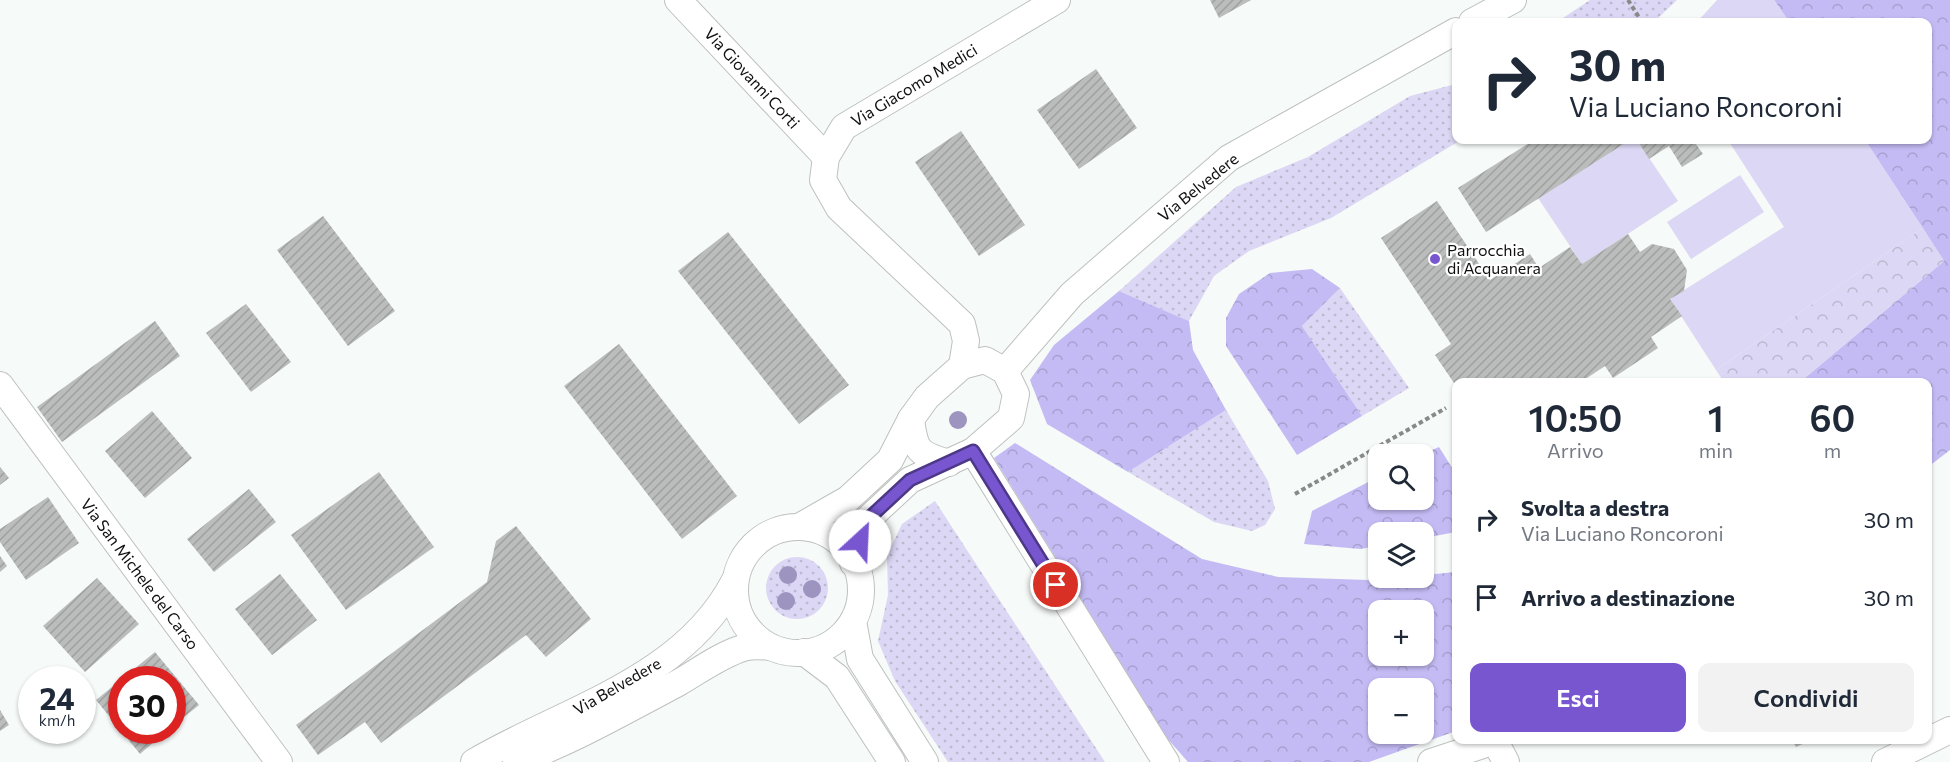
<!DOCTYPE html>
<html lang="it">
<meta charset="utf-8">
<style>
:root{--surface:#fff;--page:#f2f2f3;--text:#1f2937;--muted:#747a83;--accent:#7756d0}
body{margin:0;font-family:Commissioner,sans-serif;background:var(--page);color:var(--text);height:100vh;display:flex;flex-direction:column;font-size:22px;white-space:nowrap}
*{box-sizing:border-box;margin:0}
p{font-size:20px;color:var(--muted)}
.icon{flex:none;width:33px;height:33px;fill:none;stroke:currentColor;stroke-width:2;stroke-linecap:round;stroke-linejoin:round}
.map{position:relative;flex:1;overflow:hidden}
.side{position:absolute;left:1452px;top:378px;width:480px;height:366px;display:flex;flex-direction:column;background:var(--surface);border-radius:12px;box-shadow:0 2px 4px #0004}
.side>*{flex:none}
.top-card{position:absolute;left:1452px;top:18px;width:480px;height:126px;border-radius:12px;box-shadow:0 2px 4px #0004;background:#fff;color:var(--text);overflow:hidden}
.tools{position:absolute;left:1368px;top:444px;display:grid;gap:12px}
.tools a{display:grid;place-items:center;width:66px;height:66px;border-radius:12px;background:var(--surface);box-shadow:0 2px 4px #0004;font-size:30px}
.speed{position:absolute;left:18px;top:666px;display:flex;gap:12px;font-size:30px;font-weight:700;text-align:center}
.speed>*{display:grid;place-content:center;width:78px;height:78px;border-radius:50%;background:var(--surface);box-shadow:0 2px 4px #0004;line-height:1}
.speed small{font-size:15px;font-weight:400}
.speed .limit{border:9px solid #d22;background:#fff;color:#111}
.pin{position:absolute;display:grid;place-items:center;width:51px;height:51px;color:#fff;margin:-26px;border:3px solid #fff;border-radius:50%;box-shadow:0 2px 6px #0007}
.me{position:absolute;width:66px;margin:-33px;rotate:25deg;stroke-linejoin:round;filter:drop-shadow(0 0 4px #0008)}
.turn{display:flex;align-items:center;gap:21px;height:126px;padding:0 18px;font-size:27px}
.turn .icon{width:78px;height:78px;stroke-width:2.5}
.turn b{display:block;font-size:42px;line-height:51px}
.eta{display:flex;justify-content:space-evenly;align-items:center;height:102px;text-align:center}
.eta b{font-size:36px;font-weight:600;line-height:42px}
.primary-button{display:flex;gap:12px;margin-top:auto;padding:12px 18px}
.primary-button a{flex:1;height:69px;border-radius:12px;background:var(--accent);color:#fff;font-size:24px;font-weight:600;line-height:69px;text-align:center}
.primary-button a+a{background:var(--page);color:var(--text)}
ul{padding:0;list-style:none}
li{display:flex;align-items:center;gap:18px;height:78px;padding:0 18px}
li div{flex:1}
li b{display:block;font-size:22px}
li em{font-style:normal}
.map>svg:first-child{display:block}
.grass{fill:url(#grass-dots)}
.forest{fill:url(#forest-crowns);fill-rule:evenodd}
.park{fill:url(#park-crowns)}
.garden{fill:#dbd7f4}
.building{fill:url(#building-hatch)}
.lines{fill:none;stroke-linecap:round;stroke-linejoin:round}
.street-casing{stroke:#bdc1be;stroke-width:28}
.path{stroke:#878a88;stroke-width:4;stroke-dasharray:4.5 3;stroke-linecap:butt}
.street{stroke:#fff;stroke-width:26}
.tree{fill:#9d94bf}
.route-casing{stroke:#4d3887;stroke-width:15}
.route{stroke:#7756d0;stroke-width:10}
.poi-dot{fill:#7756d0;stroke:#fff;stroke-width:2}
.labels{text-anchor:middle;stroke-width:4.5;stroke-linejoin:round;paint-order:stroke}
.street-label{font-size:16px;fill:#0f100f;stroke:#fff}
.poi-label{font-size:16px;fill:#0f100f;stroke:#fff;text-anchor:start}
</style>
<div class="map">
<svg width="1950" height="762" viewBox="0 0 1950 762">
<defs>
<pattern id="grass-dots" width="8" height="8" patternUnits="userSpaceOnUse" patternTransform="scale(1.5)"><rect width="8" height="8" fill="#dbd7f4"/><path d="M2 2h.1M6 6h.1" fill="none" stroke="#bbb8d0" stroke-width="1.8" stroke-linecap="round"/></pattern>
<pattern id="forest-crowns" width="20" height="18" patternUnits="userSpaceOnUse" patternTransform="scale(1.5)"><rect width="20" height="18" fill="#c4bbf4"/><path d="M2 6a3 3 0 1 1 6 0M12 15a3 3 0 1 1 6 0" fill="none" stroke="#a7a0d0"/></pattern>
<pattern id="park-crowns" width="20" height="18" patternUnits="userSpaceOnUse" patternTransform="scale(1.5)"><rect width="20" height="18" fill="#dbd7f4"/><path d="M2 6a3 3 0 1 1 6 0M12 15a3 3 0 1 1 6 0" fill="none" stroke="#bbb8d0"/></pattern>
<pattern id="building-hatch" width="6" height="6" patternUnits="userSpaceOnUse" patternTransform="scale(1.5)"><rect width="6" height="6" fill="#babdbb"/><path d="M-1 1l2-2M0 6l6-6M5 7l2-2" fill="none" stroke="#9fa1a0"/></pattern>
</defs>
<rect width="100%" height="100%" fill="#f6faf8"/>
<!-- grass -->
<g class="grass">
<polygon points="1590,0 1677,0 1654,22 1557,22"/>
<polygon points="1456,84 1456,140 1461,140 1331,218 1249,251 1214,276 1189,321 1119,291 1236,187 1308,157 1410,96"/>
<polygon points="1340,288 1409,388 1362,416 1302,326"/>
<polygon points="1226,410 1268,481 1275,509 1265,525 1252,531 1214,522 1128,472"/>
<polygon points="935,501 1105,762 948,762 895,681 878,641 888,595 887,555 902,524"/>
<circle cx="797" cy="588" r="31"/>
</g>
<!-- forest -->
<g class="forest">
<polygon points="1774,0 1950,0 1950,450 1928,467 1928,382 1800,382 1944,261 1865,140 1928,140 1928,22 1789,22"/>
<polygon points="1312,269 1340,288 1302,326 1362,416 1297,455 1226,346 1226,318 1239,294 1270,273"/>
<polygon points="1119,291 1189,321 1193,350 1226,410 1128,472 1047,424 1030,380 1054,345"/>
<path d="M1015,443L1202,559L1278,577L1368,580L1424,578V575L1456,572V731L1369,762H1188L1166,737L994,458ZM1424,610V656H1378V610ZM1378,688H1424V734H1378Z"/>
<polygon points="1439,447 1456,474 1456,532 1424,538 1424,532 1378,532 1378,546 1360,549 1304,544 1312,511 1378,477 1378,500 1424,500 1423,454"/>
</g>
<!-- park -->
<polygon class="park" points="1923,228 1944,261 1800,382 1724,382 1716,370"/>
<!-- garden -->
<g class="garden">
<polygon points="1717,0 1774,0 1789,22 1697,22"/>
<polygon points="1630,140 1637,140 1678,201 1582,264 1538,198"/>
<polygon points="1728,140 1865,140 1923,228 1716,370 1670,299 1784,227"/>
<polygon points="1740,175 1764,212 1691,259 1667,222"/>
</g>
<!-- building -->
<g class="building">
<polygon points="1210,0 1251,0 1219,18"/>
<polygon points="1096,69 1137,128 1079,169 1037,110"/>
<polygon points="961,131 1025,225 979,256 915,162"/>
<polygon points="1534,140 1630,140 1486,232 1458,188"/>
<polygon points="1637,140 1693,140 1703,154 1682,167 1669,146 1649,159"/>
<polygon points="1437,201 1490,280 1530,254 1539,268 1570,247 1582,264 1628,234 1640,252 1652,244 1674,249 1687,270 1684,291 1670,299 1682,316 1651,337 1658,348 1613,378 1605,366 1581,382 1456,382 1456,386 1435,355 1451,344 1381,238"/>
<polygon points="323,216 395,311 348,346 277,250"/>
<polygon points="728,232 849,385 799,424 678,271"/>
<polygon points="246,304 291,362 251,392 206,333"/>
<polygon points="155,321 180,356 62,442 37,407"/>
<polygon points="619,344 737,496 682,539 564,386"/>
<polygon points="152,411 192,458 145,498 105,451"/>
<polygon points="0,467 9,478 0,485"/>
<polygon points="379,472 434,547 346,610 291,535"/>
<polygon points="249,489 276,522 214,572 187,539"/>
<polygon points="48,497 79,543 26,580 0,542 0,529"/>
<polygon points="516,526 591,619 546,657 526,635 381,743 365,722 318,755 296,725 487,582 496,541"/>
<polygon points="0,556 7,566 0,572"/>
<polygon points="280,574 317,620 272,655 235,609"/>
<polygon points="97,578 139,624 85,672 43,626"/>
<polygon points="155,652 199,705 172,727 172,680 122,680 122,730 168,730 140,754 96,700"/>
<polygon points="0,710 9,725 0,731"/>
<polygon points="1792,740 1811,740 1796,747"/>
</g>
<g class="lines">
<!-- street casing -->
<g class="street-casing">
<g id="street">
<polyline points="678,0 826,157"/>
<polyline points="1472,22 1513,0"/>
<polyline points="962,366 966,341 962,324 839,208 823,180 826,157 844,127 1057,0"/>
<polyline points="1005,371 1072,294 1229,158 1456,31"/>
<polyline points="0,385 279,762"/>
<path d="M911,419C915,451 918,454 949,463"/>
<polyline points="973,451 1166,762"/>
<polyline points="799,527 848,499 890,460 911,419 927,397 962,366 985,360 1005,371 1016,394 1011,418 973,451 910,480 868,519 853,563"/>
<circle cx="798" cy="590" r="63"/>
<polyline points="853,621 860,659 925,762"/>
<polyline points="804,652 837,677 892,762"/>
<path d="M474,762C564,709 684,680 735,580"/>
<path d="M516,762C573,741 625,711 678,683C699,671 720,655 743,648C752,645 761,646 770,647"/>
<polyline points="1431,762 1495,741 1506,762"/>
<polyline points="1885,762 1950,730"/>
</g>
</g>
<!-- path -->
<g class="path">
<polyline points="1628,0 1642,22"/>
<polyline points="1295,494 1446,408"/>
</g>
<!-- street -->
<use href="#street" class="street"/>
</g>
<!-- trees -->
<g class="tree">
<circle cx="958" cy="420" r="9"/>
<circle cx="788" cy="575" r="9"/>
<circle cx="812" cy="589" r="9"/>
<circle cx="786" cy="601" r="9"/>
</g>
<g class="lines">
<!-- route casing -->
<g class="route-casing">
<polyline id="route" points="860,541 868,519 910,480 973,451 1056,585"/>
</g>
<!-- route -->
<use href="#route" class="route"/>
</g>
<!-- markers -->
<circle class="poi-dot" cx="1435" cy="259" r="6"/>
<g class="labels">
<!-- street labels -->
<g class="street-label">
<text transform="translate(752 78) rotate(47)" y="6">Via Giovanni Corti</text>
<text transform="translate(914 85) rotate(-31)" y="6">Via Giacomo Medici</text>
<text transform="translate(1198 187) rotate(-39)" y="6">Via Belvedere</text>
<text transform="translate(140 574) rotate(53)" y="6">Via San Michele del Carso</text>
<text transform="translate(617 686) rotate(-30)" y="6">Via Belvedere</text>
</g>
<!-- poi labels -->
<g class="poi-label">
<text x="1447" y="256">Parrocchia<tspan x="1447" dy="18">di Acquanera</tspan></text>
</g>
</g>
</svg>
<div class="tools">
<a><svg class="icon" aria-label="search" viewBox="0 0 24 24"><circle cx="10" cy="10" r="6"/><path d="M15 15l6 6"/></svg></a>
<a><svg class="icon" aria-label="layers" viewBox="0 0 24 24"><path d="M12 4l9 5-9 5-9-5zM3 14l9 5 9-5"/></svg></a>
<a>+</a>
<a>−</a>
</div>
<div class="speed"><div>24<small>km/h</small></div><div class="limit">30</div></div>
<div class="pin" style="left:1056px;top:585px;background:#d93025"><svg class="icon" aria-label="arrive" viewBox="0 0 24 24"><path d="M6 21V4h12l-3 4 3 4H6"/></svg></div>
<svg class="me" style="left:860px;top:541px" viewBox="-20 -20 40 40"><circle r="19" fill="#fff"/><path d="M0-13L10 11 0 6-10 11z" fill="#7756d0"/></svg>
<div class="top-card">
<div class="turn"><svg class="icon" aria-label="right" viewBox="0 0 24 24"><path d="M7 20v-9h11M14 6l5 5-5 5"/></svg><div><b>30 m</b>Via Luciano Roncoroni</div></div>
</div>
<section class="side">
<div class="eta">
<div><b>10:50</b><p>Arrivo</p></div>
<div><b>1</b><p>min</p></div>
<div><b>60</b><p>m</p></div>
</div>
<ul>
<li><svg class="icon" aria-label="right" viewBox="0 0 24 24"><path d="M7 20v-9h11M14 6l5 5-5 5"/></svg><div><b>Svolta a destra</b><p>Via Luciano Roncoroni</p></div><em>30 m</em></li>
<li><svg class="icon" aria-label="arrive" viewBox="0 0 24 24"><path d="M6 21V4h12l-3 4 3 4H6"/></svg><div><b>Arrivo a destinazione</b></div><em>30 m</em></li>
</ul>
<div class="primary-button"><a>Esci</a><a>Condividi</a></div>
</section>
</div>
